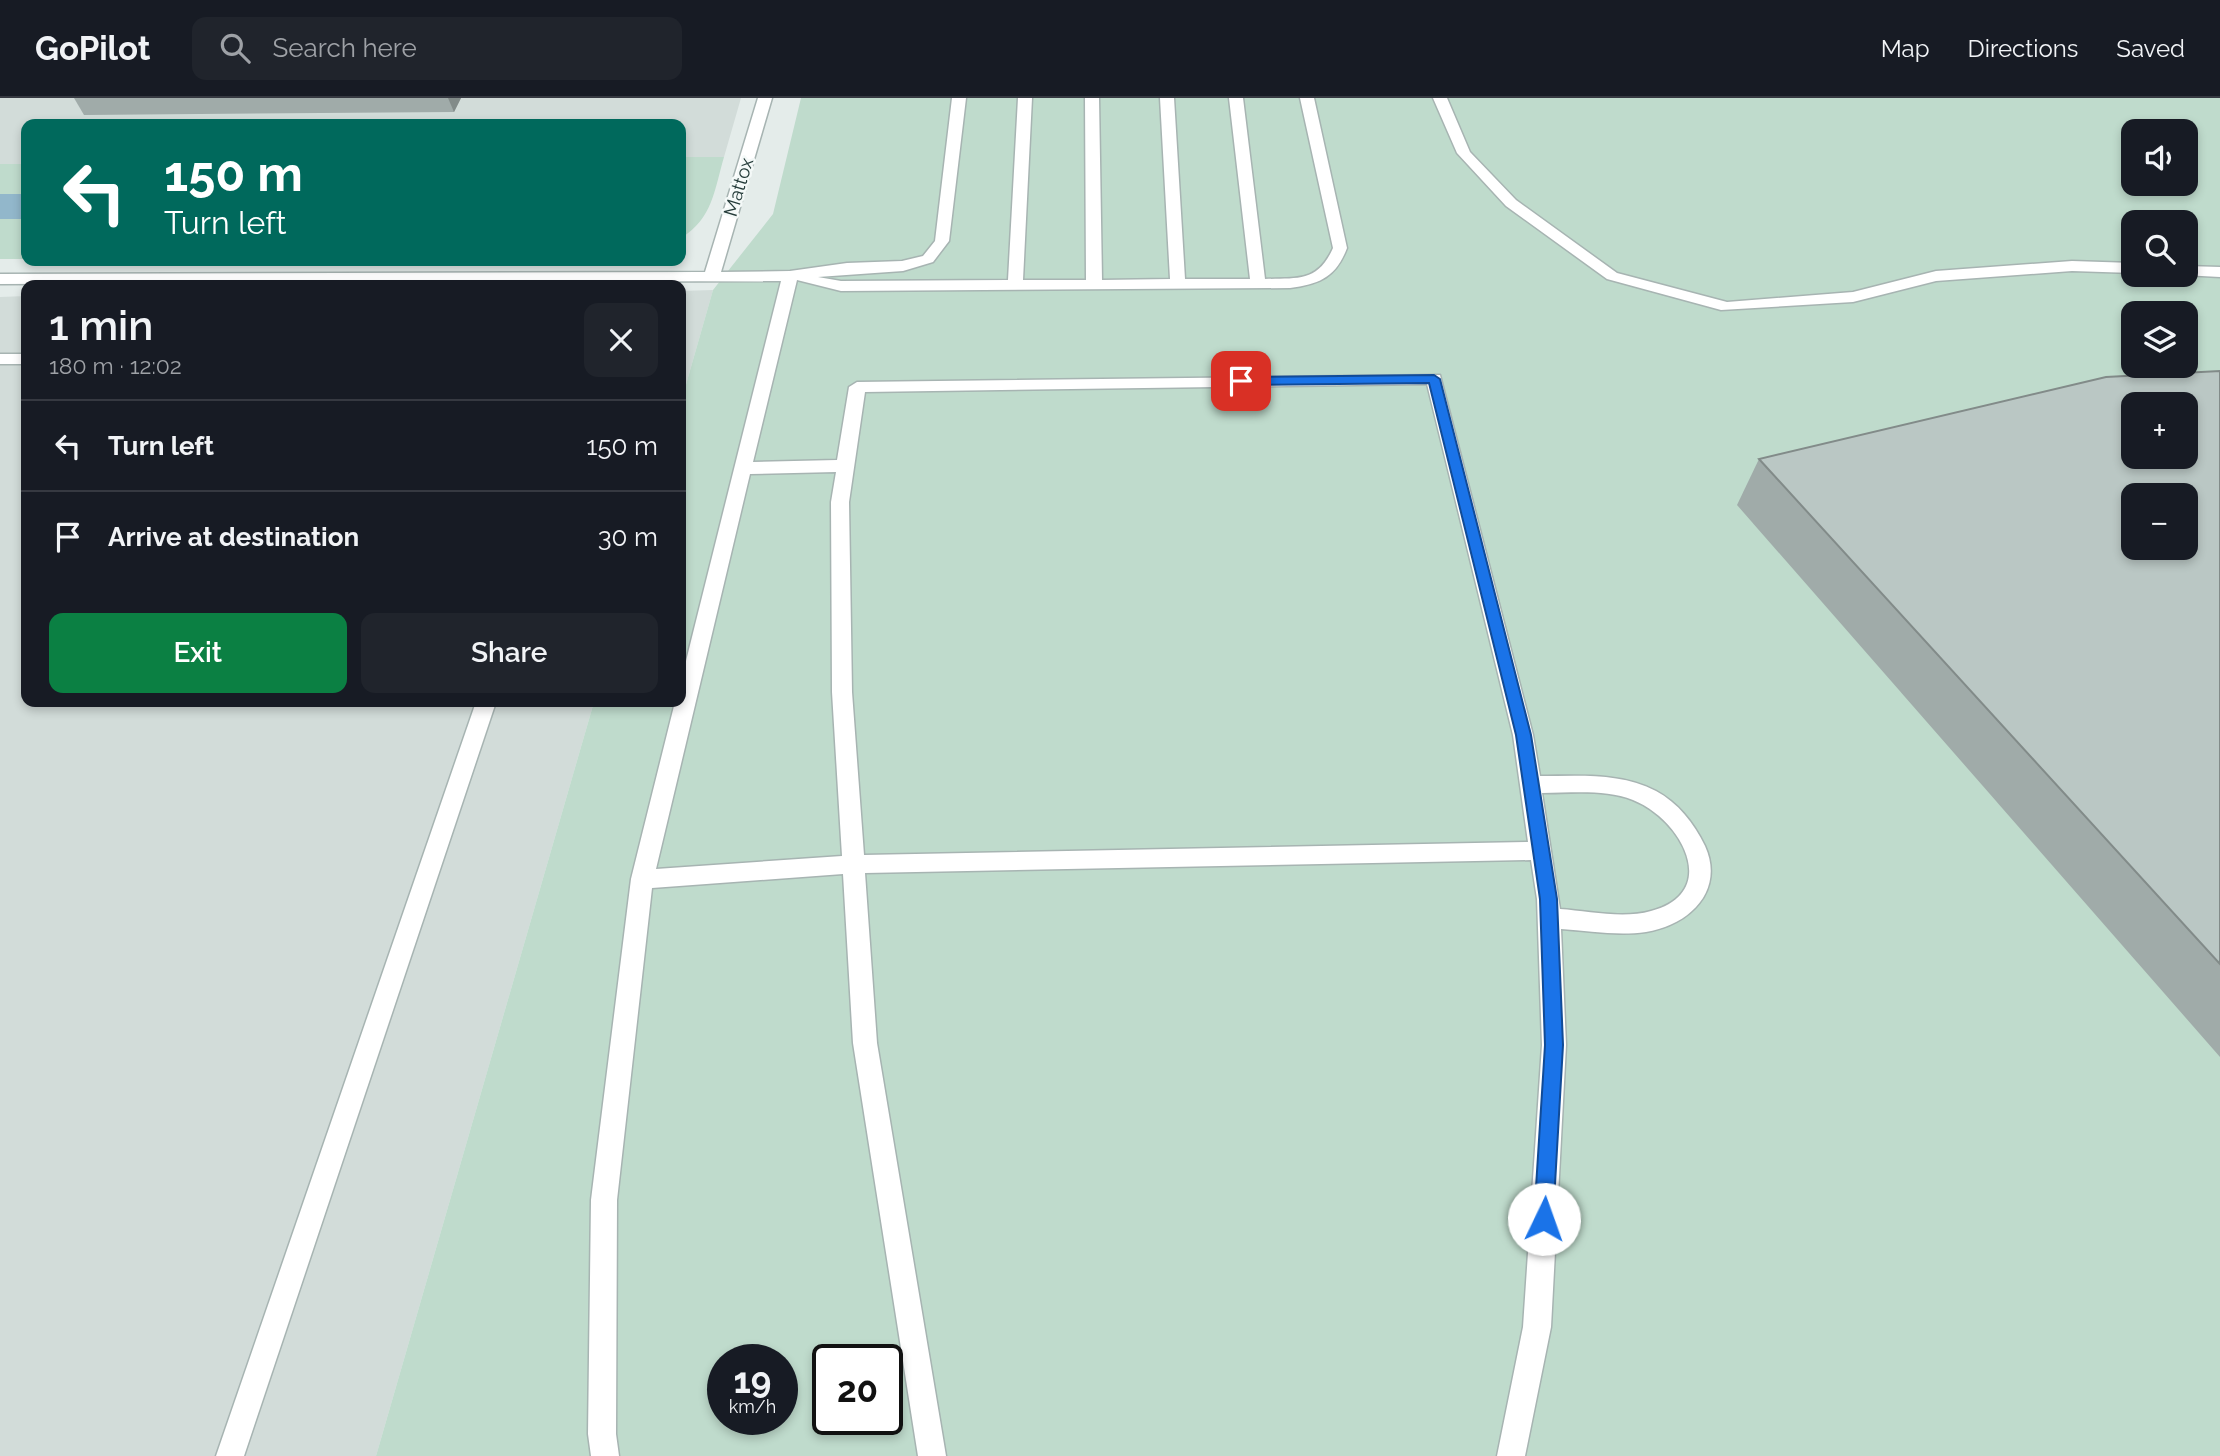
<!DOCTYPE html>
<meta charset="utf-8">
<style>
:root{--surface:#171b24;--page:#20242c;--text:#f1f3f6;--muted:#9ea1a6;--line:#363941;--accent:#0b8043}
body{margin:0;font-family:Raleway,sans-serif;background:var(--page);color:var(--text);height:100vh;display:flex;flex-direction:column;font-size:26px;white-space:nowrap}
*{box-sizing:border-box;margin:0}
p{font-size:23px;color:var(--muted)}
.icon{flex:none;width:38px;height:38px;fill:none;stroke:currentColor;stroke-width:2;stroke-linecap:round;stroke-linejoin:round}
.map{position:relative;flex:1;overflow:hidden}
.side{position:absolute;left:21px;top:182px;width:665px;height:427px;display:flex;flex-direction:column;background:var(--surface);border-radius:14px;box-shadow:0 4px 10px #0003}
.side>*{flex:none}
.hud{position:absolute;left:21px;top:21px;width:665px;height:147px;border-radius:14px;box-shadow:0 4px 10px #0003;background:#00695c;color:#fff;overflow:hidden}
.fabs{position:absolute;left:2121px;top:21px;display:grid;gap:14px}
.fabs a{display:grid;place-items:center;width:77px;height:77px;border-radius:14px;background:var(--surface);box-shadow:0 4px 10px #0003;font-size:35px}
.speed{position:absolute;left:707px;top:1246px;display:flex;gap:14px;font-size:35px;font-weight:700;text-align:center}
.speed>*{display:grid;place-content:center;width:91px;height:91px;border-radius:50%;background:var(--surface);box-shadow:0 4px 10px #0003;line-height:1}
.speed small{font-size:18px;font-weight:400}
.speed .limit{border:4px solid #111;border-radius:10px;background:#fff;color:#111}
.pin{position:absolute;display:grid;place-items:center;width:60px;height:60px;color:#fff;margin:-30px;border-radius:14px;box-shadow:0 4px 10px #0006}
.me{position:absolute;width:77px;margin:-38px;rotate:3deg;stroke-linejoin:round;filter:drop-shadow(0 0 5px #0008)}
.turn{display:flex;align-items:center;gap:24px;height:147px;padding:0 28px;font-size:32px}
.turn .icon{width:91px;height:91px;stroke-width:2.5}
.turn b{display:block;font-size:49px;line-height:60px}
.round{display:grid;place-items:center;flex:none;width:74px;height:74px;border-radius:14px;background:var(--page)}
.overview{display:flex;align-items:center;justify-content:space-between;height:119px;padding:0 28px}
h1{font-size:42px;font-weight:600;line-height:52px}
.primary-button{display:flex;gap:14px;margin-top:auto;padding:14px 28px}
.primary-button a{flex:1;height:80px;border-radius:14px;background:var(--accent);color:#fff;font-size:28px;font-weight:600;line-height:80px;text-align:center}
.primary-button a+a{background:var(--page);color:var(--text)}
ul{padding:0;list-style:none}
li{display:flex;align-items:center;gap:21px;height:91px;padding:0 28px;border-top:2px solid var(--line)}
li div{flex:1}
li b{display:block;font-size:26px}
li em{font-style:normal}
header{display:flex;align-items:center;gap:42px;box-sizing:border-box;height:98px;padding:0 35px;background:var(--surface);border-bottom:2px solid var(--line)}
header strong{font-size:33px}
nav{display:flex;gap:38px;margin-inline-start:auto;font-size:24px}
.search{width:490px;height:63px;background:var(--page);display:flex;align-items:center;gap:18px;box-sizing:border-box;padding:0 24px;border-radius:14px;color:var(--muted);font-size:26px}
.map>svg:first-child{display:block}
.built{fill:#d2dcd9}
.green{fill:#bfdbcc;fill-rule:evenodd}
.water{fill:#92b7cb}
.lines{fill:none;stroke-linecap:round;stroke-linejoin:round}
.minor-casing{stroke:#a7b4b2;stroke-width:3}
.minor{fill:#fff;fill-rule:evenodd}
.wall{fill:#a0aba9}
.shaded-wall{fill:#828b89}
.building{fill:#bac7c4;stroke:#828b89;stroke-width:2;fill-rule:evenodd}
.route{fill:#1a73e8;stroke:#114b97;stroke-width:2}
.labels{text-anchor:middle;stroke-width:5;stroke-linejoin:round;paint-order:stroke}
.far-street-label{font-size:19px;fill:#253c3a;stroke:#f4f9f8}
</style>
<header>
<strong>GoPilot</strong>
<div class="search"><svg class="icon" aria-label="search" viewBox="0 0 24 24"><circle cx="10" cy="10" r="6"/><path d="M15 15l6 6"/></svg>Search here</div>
<nav><a>Map</a><a>Directions</a><a>Saved</a></nav>
</header>
<div class="map">
<svg width="2220" height="1358" viewBox="0 0 2220 1358">
<rect width="100%" height="100%" fill="#e4ecea"/>
<!-- built -->
<g class="built">
<polygon points="0,0 741,0 724,59 681,59 681,26 26,26 26,66 0,66"/>
<polygon points="713,192 681,304 681,193"/>
<polygon points="26,198 26,604 594,604 376,1358 0,1358 0,199"/>
</g>
<!-- green -->
<g class="green">
<path d="M801,0H2220V1358H376L594,604H681V304L713,192L773,116ZM2133,33H2186V86H2133ZM2133,124H2186V177H2133ZM2133,215H2186V268H2133ZM2133,306H2186V359H2133ZM2133,397H2186V450H2133ZM723,1262H782V1321H723ZM828,1262H887V1321H828Z"/>
<path d="M681,59H724C714,93 713,120 681,140Z"/>
<rect x="0" y="66" width="26" height="30"/>
<rect x="0" y="121" width="26" height="40"/>
</g>
<!-- water -->
<rect class="water" x="0" y="96" width="26" height="25"/>
<g class="lines">
<!-- minor casing -->
<g class="minor-casing">
<g id="minor">
<path d="M758,0H772L721,174L790,173L847,165L902,163L923,158L935,143L952,0H966L949,143L933,164L903,173L818,179L841,183L1008,182L1018,0H1032L1023,182H1086L1085,0H1099L1102,182L1170,181L1160,0H1174L1185,181H1250L1229,0H1243L1265,181C1298,180 1318,184 1333,150L1300,0H1314L1347,150C1336,179 1320,186 1290,190L841,193L797,182L753,364L837,362L849,289L857,284L1440,277L1533,637L1540,678C1578,678 1620,674 1656,693C1678,705 1694,725 1705,748C1725,792 1690,827 1646,834C1618,838 1589,833 1561,831L1566,947L1551,1229L1525,1358H1497L1523,1229L1542,947L1537,801L1531,762L865,775L877,945L946,1358H918L853,945L843,776L652,790L617,1102L616,1336L619,1358H591L588,1336L591,1102L631,781L675,604H681V583L781,183L0,186V176L705,174ZM1427,286L1513,637L1528,744L864,757L852,594L849,404L865,294ZM836,374L831,404L832,594L842,758L656,771L750,376ZM1542,695C1572,695 1605,691 1633,702C1681,721 1722,794 1651,813C1623,821 1588,813 1560,811Z"/>
<polygon points="1433,0 1447,0 1470,54 1516,102 1617,175 1727,204 1853,194 1936,173 2072,163 2133,165 2133,175 2072,173 1936,183 1853,204 1721,212 1607,181 1506,108 1457,55"/>
<polygon points="2186,168 2220,169 2220,179 2183,177 2186,177"/>
<rect x="0" y="256" width="26" height="10"/>
<polygon points="476,604 496,604 244,1358 216,1358"/>
</g>
</g>
<!-- minor -->
<use href="#minor" class="minor"/>
</g>
<!-- wall -->
<g class="wall">
<polygon points="74,0 461,0 454,14 84,17"/>
<polygon points="2220,273 2220,959 1737,407 1759,361"/>
</g>
<!-- shaded-wall -->
<polygon class="shaded-wall" points="448,0 461,0 454,14"/>
<!-- building -->
<path class="building" d="M2220,273V866L1759,361L2106,279ZM2133,306H2186V359H2133ZM2133,397H2186V450H2133Z"/>
<!-- route -->
<polygon class="route" points="1434,277 1440,281 1531,637 1557,801 1563,947 1553,1121 1550,1128 1544,1131 1537,1128 1534,1121 1545,947 1540,801 1516,637 1429,285 1241,287 1235,283 1241,279"/>
<g class="labels">
<!-- far-street labels -->
<g class="far-street-label">
<text transform="translate(738 89) rotate(-73)" y="7">Mattox</text>
</g>
</g>
</svg>
<div class="fabs">
<a><svg class="icon" aria-label="sound" viewBox="0 0 24 24"><path d="M4 9h4l5-4v14l-5-4H4zM17 9q2 3 0 6"/></svg></a>
<a><svg class="icon" aria-label="search" viewBox="0 0 24 24"><circle cx="10" cy="10" r="6"/><path d="M15 15l6 6"/></svg></a>
<a><svg class="icon" aria-label="layers" viewBox="0 0 24 24"><path d="M12 4l9 5-9 5-9-5zM3 14l9 5 9-5"/></svg></a>
<a>+</a>
<a>−</a>
</div>
<div class="speed"><div>19<small>km/h</small></div><div class="limit">20</div></div>
<div class="pin" style="left:1241px;top:283px;background:#d93025"><svg class="icon" aria-label="arrive" viewBox="0 0 24 24"><path d="M6 21V4h12l-3 4 3 4H6"/></svg></div>
<svg class="me" style="left:1544px;top:1121px" viewBox="-20 -20 40 40"><circle r="19" fill="#fff"/><path d="M0-13L10 11 0 6-10 11z" fill="#1a73e8"/></svg>
<div class="hud">
<div class="turn"><svg class="icon" aria-label="left" viewBox="0 0 24 24"><path d="M17 20v-9H6M10 6l-5 5 5 5"/></svg><div><b>150 m</b>Turn left</div></div>
</div>
<section class="side">
<div class="overview"><div><h1>1 min</h1><p>180 m · 12:02</p></div><a class="round"><svg class="icon" aria-label="close" viewBox="0 0 24 24"><path d="M6 6l12 12M18 6L6 18"/></svg></a></div>
<ul>
<li><svg class="icon" aria-label="left" viewBox="0 0 24 24"><path d="M17 20v-9H6M10 6l-5 5 5 5"/></svg><div><b>Turn left</b></div><em>150 m</em></li>
<li><svg class="icon" aria-label="arrive" viewBox="0 0 24 24"><path d="M6 21V4h12l-3 4 3 4H6"/></svg><div><b>Arrive at destination</b></div><em>30 m</em></li>
</ul>
<div class="primary-button"><a>Exit</a><a>Share</a></div>
</section>
</div>
